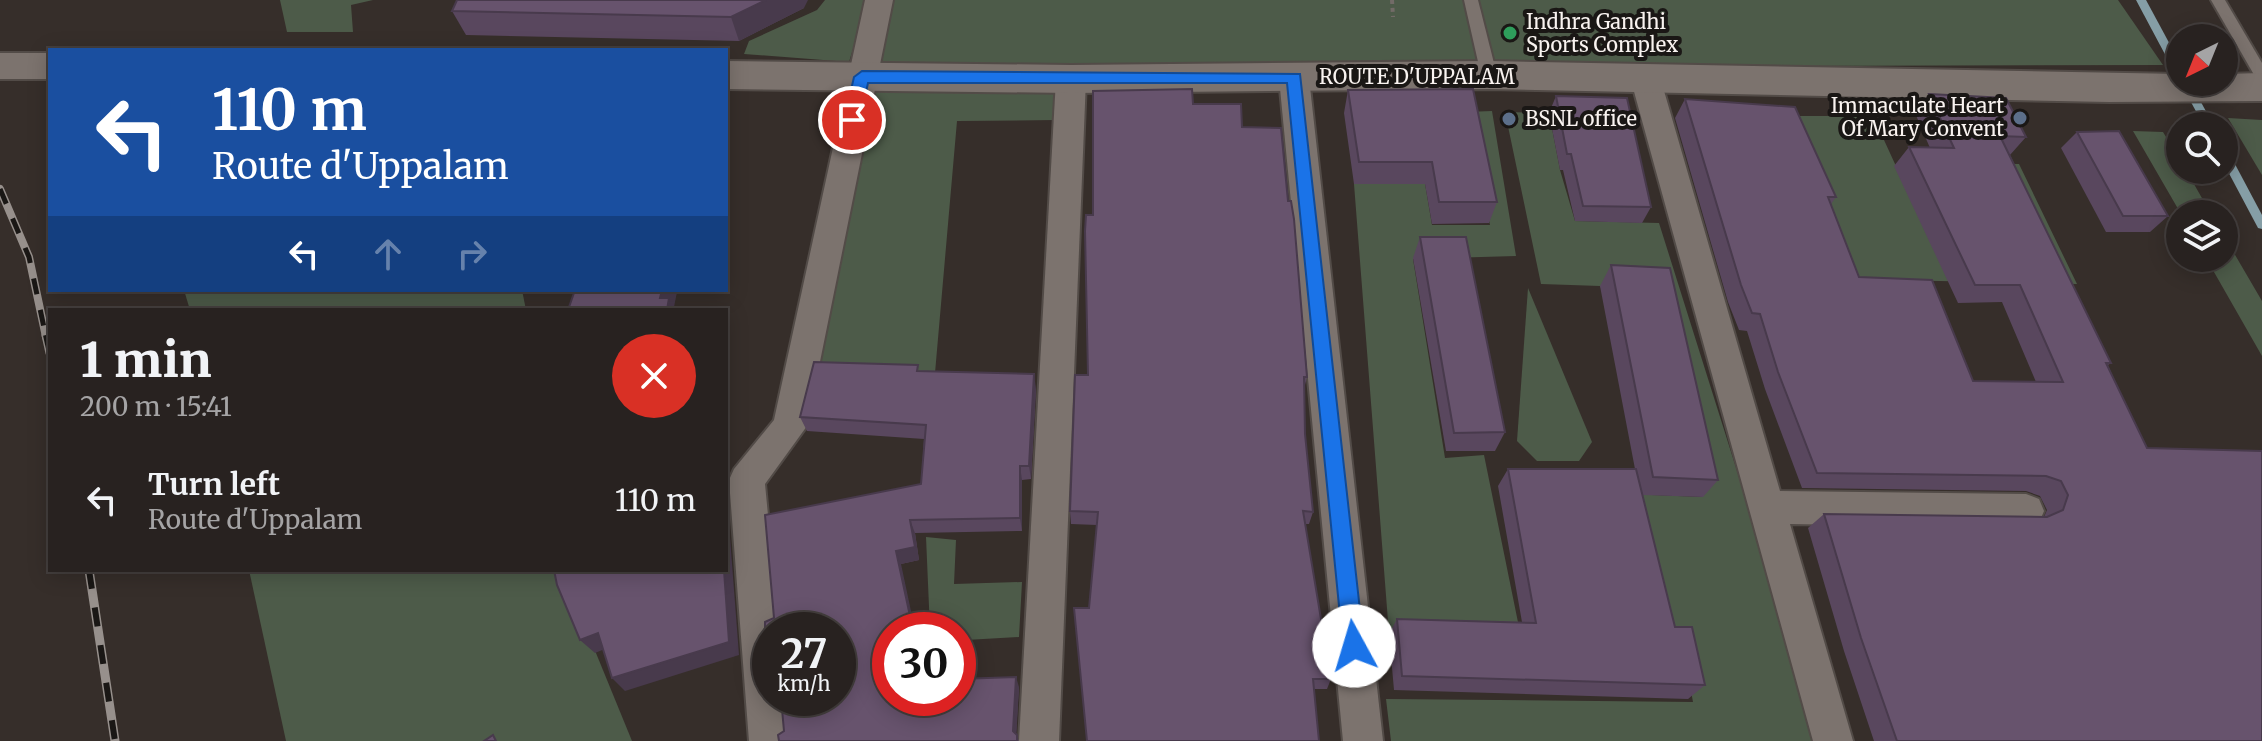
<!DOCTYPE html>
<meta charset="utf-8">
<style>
:root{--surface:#282220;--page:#302a29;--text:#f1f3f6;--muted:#a5a4a5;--line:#443f3e}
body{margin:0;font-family:Merriweather,serif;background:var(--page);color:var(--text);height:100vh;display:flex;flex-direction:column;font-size:30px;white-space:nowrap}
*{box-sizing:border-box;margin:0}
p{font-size:26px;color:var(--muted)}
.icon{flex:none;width:44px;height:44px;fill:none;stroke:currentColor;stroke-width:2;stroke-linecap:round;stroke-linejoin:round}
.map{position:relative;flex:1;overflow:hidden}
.panel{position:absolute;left:48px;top:308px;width:680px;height:264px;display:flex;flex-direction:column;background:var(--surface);border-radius:0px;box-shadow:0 4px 20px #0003,0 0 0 2px var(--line)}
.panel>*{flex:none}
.hud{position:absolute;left:48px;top:48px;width:680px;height:244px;border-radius:0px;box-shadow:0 4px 20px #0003,0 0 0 2px var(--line);background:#1a4fa0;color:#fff;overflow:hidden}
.needle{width:52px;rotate:223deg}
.tools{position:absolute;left:2166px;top:24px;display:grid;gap:16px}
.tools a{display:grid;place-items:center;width:72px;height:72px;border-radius:50%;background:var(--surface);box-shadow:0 4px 20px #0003,0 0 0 2px var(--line);font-size:40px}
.speed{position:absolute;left:752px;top:612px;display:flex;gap:16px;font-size:40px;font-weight:700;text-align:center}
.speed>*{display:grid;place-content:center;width:104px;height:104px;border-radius:50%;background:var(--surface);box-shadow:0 4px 20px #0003,0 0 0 2px var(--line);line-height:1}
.speed small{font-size:20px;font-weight:400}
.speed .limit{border:12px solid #d22;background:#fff;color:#111}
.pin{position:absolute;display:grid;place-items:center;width:68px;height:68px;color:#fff;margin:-34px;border:4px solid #fff;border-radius:50%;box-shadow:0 2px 8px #0007}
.me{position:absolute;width:88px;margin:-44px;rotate:354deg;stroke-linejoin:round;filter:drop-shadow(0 0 6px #0008)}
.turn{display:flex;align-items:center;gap:28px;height:168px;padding:0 32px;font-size:36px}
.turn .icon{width:104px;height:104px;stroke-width:2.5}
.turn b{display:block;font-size:56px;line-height:68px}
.lanes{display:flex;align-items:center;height:76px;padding:0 32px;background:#0003;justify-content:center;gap:40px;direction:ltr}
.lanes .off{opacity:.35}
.round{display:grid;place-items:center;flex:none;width:84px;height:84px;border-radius:42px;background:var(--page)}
.head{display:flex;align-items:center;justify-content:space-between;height:136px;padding:0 32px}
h1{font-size:48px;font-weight:800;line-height:60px}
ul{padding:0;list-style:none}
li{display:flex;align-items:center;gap:24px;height:112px;padding:0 32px}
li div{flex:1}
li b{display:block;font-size:30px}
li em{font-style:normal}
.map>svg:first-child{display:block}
.green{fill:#4d5b49}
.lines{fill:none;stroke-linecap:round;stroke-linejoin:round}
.stream{fill:#859ea6;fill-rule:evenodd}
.service-casing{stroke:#524b47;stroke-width:4}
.minor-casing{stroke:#524b47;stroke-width:4}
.secondary-casing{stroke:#524b47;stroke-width:4}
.path{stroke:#726b67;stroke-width:4;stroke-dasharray:4 4;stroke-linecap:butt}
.service{fill:#7c736e;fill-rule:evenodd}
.minor{fill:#7c736e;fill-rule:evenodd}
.secondary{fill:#7c736e;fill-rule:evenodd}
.rail-far1-casing{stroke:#97908c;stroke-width:8}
.rail-casing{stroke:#97908c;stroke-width:9}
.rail-far1{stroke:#1a1715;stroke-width:5;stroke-dasharray:16;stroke-linecap:butt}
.rail{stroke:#1a1715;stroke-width:6;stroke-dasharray:19;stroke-linecap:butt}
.wall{fill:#59475e}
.shaded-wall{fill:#483a4c}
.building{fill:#67536d;stroke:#483a4c;stroke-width:2}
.route{fill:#1a73e8;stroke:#114b97;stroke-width:2}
.leisure-dot{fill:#2e9e5b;stroke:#1a1715;stroke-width:3}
.service-dot{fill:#5c6f8a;stroke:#1a1715;stroke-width:3}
.labels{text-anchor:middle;stroke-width:8;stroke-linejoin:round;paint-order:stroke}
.poi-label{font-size:20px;fill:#f9f3f0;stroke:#1a1715;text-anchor:start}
.street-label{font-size:20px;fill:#f9f3f0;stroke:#1a1715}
</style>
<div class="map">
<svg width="2262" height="741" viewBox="0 0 2262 741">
<rect width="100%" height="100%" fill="#362e2a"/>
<!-- green -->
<g class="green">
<polygon points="280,0 373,0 351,5 353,32 287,32"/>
<polygon points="825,0 868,0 849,62 744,54 749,41 817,10"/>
<polygon points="884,0 2118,0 2163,65 873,68"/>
<polygon points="872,85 1056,87 1056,120 957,121 935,373 816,370"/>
<polygon points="1492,111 1516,256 1413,259 1445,458 1484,455 1521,637 1389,634 1354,184 1425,184 1432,225 1490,225 1466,112"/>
<polygon points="1505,112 1549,113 1560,170 1575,221 1659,223 1822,741 1391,741 1386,699 1693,702 1680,632 1661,632 1627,494 1702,497 1600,286 1541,284"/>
<polygon points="1782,116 1873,116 1934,249 1987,164 2019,164 2077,284 1844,279"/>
<polygon points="2228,118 2262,120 2262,175"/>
<polygon points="2133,131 2163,132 2180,160 2180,170 2186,170 2211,214 2181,214"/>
<polygon points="2224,236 2262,301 2262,356 2206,258 2224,258"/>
<polygon points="1528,288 1592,442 1579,461 1537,461 1517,441"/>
<polygon points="184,290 522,290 526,310 190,310"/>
<polygon points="926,537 956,540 954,584 1022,582 1019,637 966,640 963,655 958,655 958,630 930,630"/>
<polygon points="249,570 562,570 632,741 286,741"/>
</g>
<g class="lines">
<!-- stream -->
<g class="stream">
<polygon points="2136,0 2146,0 2180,63 2180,76 2176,75"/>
<polygon points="2180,82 2190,82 2214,126 2204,126"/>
<polygon points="2224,150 2228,151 2262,215 2262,229 2258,228 2224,164"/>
</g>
<!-- service casing -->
<g class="service-casing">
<g id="service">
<polygon points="1464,0 1478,0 1497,75 1494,79 1489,81 1481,75"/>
<polygon points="2211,0 2225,0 2262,63 2262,82 2257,80"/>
</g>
</g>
<!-- minor casing -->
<g class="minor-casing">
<g id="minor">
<polygon points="865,0 893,0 807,426 765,484 779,630 770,630 770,698 785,698 789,741 749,741 729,480 734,469 774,420"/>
<polygon points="1294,67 1304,71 1309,78 1383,741 1343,741 1279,78 1284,71"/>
<polygon points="1645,67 1655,70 1660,77 1780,491 2026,494 2039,499 2044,511 2039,523 2026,528 1790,524 1853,741 1813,741 1630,77 1635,70"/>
<polygon points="1071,68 1081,72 1086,79 1059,741 1019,741 1056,79 1061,72"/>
</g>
</g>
<!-- secondary casing -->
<g class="secondary-casing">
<g id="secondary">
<rect x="0" y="53" width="50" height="26"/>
<polygon points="726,61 1071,65 1489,61 2180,74 2180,82 2224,82 2224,74 2262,73 2262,101 2109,102 1489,89 1071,93 726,89"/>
</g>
</g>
<!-- path -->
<polyline class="path" points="1392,0 1393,17"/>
<!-- service -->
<use href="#service" class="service"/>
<!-- minor -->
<use href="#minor" class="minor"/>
<!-- secondary -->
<use href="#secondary" class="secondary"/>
<!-- rail-far1 casing -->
<g class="rail-far1-casing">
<polyline id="rail-far1" points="0,189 29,257 46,337"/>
</g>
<!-- rail casing -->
<g class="rail-casing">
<g id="rail">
<polyline points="46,335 50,353"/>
<polyline points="89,570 115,741"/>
</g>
</g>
<!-- rail-far1 -->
<use href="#rail-far1" class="rail-far1"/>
<!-- rail -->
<use href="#rail" class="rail"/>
</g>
<!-- wall -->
<g class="wall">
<polygon points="804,8 739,41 466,35 452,11"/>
<polygon points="1348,90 1497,202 1489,223 1432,224 1425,184 1354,184 1344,113"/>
<polygon points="1929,94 2026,137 2010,155 2111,363 2108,365 2262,741 1874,741 1844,651 1808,528 1824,514 2044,517 2047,510 2040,496 2026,491 1802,488 1765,389 1747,331 1739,330 1728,302 1675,118 1685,99 1836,197 1831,204 1859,277 1973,381 2036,382 2002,302 1958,303 1894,166 1909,147 1930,148 1915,113"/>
<polygon points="1556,96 1651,207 1642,223 1575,221 1563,170 1560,170 1549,113"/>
<polygon points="1193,104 1242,127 1307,377 1304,389 1305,434 1313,512 1309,524 1305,524 1331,679 1327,689 1314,689 1089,608 1097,525 1071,524 1070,511 1088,375 1093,215"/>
<polygon points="2077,132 2168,216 2150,232 2106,232 2061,148"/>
<polygon points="1420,237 1505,432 1495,451 1446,451 1413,258"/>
<polygon points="1611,265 1718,480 1703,497 1643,495 1675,627 1705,685 1688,699 1394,690 1389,634 1397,619 1522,622 1498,486 1508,469 1635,469 1600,286"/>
<polygon points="919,371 1036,389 1031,479 1022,480 1022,531 915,533 919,560 901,564 890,698 1019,687 1016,734 1019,741 779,741 784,731 774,618 921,484 924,439 807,431 800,417"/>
</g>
<!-- shaded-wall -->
<g class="shaded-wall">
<polygon points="766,0 808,0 804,8 739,41 731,17"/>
<polygon points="662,290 676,290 677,292 674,307 675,310 667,310 660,298"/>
<polygon points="1034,374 1036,389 1031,479 1029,466"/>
<polygon points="1020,466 1022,480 1022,531 1020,518"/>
<polygon points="726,485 739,655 625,691 612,678 724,570 726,570"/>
<polygon points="910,520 915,533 919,560 901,564 915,630 913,630 896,551"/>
<polygon points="598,633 612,646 595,653 580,640"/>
<polygon points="1016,677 1019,687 1016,741 1013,731"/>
</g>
<!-- building -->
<g class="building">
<polygon points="457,0 766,0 731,17 452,11"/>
<polygon points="1192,89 1193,104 1241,104 1242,127 1281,128 1288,201 1291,201 1294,219 1307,377 1304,377 1305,434 1313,512 1303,511 1331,679 1313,679 1319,741 1087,741 1074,608 1089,608 1098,512 1070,511 1075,375 1088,375 1085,231 1086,215 1093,215 1093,91"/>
<polygon points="1473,89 1497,202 1439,202 1432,162 1359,162 1348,90"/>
<polygon points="1929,94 2006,98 2026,137 2000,136 2111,363 2106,363 2147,448 2262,451 2262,741 1897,741 1861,638 1824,514 2047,517 2063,510 2068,495 2061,481 2046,476 1817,473 1778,372 1760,314 1752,313 1741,285 1685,99 1795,107 1836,197 1828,197 1859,277 1932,280 1973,381 2063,382 2020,285 1975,285 1909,147 1954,148"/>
<polygon points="1556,96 1627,98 1651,207 1583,206 1571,154 1567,154"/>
<polygon points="2119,131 2168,216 2123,216 2077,132"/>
<polygon points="1420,237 1466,237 1505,432 1454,433"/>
<polygon points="1611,265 1670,268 1718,480 1653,477"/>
<polygon points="575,290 662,290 660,298 669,298 667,310 568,310"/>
<polygon points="814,362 918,365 917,371 1034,374 1029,466 1020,466 1020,518 910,520 915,547 896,551 913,630 890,630 890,698 958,698 958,679 1016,677 1013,731 1017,735 1017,741 779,741 778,735 784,731 781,698 838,698 838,630 770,630 770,647 768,633 765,634 765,622 774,618 765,515 921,484 926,425 800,417"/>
<polygon points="1508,469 1636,469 1675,627 1692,627 1705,685 1402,676 1397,619 1536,623"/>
<polygon points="554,570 724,570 729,642 612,678 598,633 580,640 557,585"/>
<polygon points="493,735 496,741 484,741"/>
</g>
<!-- route -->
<polygon class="route" points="862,71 1300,74 1364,646 1361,653 1354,656 1346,653 1343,646 1287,83 868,83 860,120 852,125 844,120 854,77"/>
<!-- markers -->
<circle class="leisure-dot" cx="1510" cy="33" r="8"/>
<g class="service-dot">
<circle cx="2020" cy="118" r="8"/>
<circle cx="1509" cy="119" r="8"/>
</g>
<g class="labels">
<!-- poi labels -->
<g class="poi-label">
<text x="1526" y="29">Indhra Gandhi<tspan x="1526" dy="23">Sports Complex</tspan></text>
<text x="2004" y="113" text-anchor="end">Immaculate Heart<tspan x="2004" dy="23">Of Mary Convent</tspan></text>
<text x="1525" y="126">BSNL office</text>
</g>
<!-- street labels -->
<g class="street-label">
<text x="1417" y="84">ROUTE D'UPPALAM</text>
</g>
</g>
</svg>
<div class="tools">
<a><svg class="needle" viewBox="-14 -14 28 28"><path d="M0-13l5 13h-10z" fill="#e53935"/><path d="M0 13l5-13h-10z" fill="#a5a4a5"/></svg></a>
<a><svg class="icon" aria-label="search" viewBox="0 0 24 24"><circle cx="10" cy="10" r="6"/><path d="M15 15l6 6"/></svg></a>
<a><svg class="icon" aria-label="layers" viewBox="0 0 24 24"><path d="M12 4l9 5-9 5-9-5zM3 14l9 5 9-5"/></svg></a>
</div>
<div class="speed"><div>27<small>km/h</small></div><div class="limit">30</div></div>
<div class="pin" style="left:852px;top:120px;background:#d93025"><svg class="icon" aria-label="arrive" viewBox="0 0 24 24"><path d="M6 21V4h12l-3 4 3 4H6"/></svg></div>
<svg class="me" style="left:1354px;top:646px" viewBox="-20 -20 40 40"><circle r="19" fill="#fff"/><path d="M0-13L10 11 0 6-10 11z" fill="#1a73e8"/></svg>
<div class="hud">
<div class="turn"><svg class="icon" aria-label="left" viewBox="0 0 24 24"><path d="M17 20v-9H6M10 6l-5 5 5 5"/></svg><div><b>110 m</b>Route d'Uppalam</div></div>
<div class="lanes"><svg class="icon" aria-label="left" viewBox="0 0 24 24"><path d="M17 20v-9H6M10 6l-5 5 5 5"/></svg><svg class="icon off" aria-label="ahead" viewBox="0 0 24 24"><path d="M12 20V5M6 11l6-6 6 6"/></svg><svg class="icon off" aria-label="right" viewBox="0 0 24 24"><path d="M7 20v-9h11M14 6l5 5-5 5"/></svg></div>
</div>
<section class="panel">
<div class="head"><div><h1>1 min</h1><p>200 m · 15:41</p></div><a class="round" style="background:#d93025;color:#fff"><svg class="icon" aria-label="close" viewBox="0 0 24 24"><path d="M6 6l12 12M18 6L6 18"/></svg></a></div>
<ul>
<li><svg class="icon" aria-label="left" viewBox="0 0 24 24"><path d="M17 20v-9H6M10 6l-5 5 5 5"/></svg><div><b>Turn left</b><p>Route d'Uppalam</p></div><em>110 m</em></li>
</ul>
</section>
</div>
